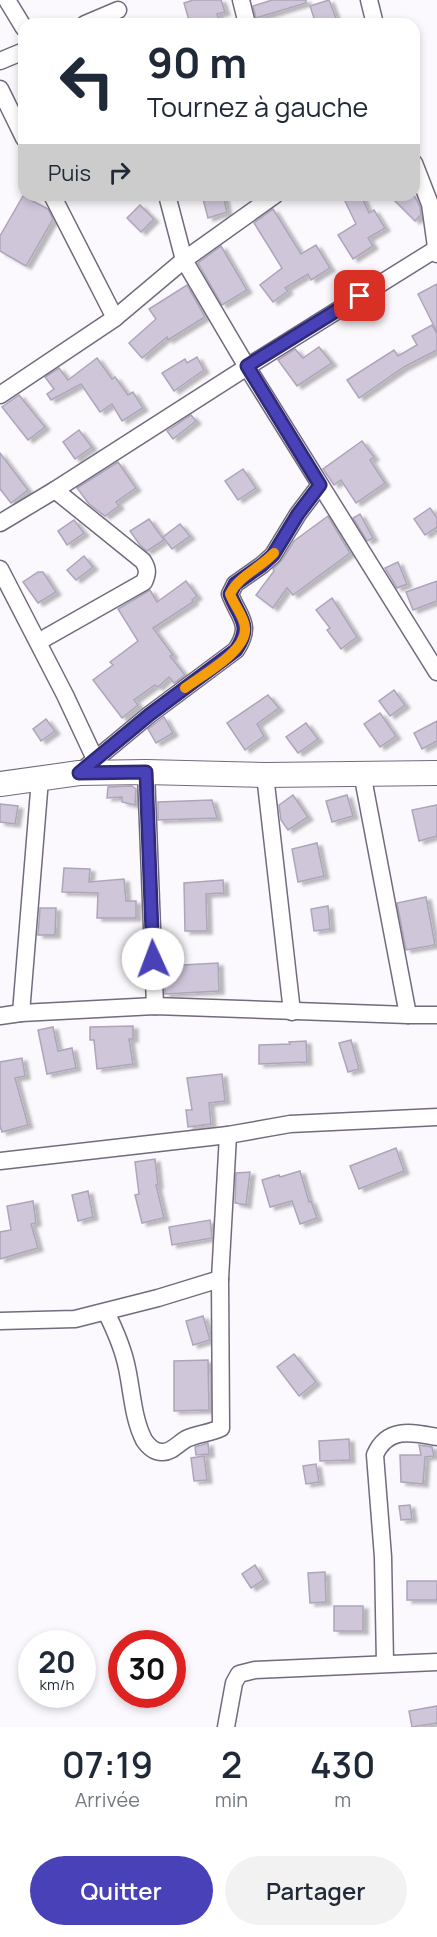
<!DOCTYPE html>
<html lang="fr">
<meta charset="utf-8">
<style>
:root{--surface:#fff;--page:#f2f2f3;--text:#1f2937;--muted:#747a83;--accent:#4841b7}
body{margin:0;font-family:Manrope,sans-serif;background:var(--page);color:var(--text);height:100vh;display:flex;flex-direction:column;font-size:22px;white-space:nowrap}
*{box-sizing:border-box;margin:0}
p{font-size:20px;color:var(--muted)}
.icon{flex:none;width:33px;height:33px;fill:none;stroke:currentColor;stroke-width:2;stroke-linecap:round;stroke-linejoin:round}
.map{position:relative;height:1727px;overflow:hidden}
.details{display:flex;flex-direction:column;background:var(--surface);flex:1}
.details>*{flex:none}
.banner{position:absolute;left:18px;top:18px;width:402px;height:183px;border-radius:18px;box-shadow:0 3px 9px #0003;background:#fff;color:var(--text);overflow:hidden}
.speed{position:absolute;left:18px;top:1630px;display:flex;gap:12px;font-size:30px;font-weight:700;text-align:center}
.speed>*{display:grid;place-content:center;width:78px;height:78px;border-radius:50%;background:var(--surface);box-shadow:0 3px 9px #0003;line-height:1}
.speed small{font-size:15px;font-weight:400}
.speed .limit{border:9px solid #d22;background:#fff;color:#111}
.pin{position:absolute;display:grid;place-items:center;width:51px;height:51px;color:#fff;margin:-26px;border-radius:12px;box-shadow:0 3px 9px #0006}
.me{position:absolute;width:66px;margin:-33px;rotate:358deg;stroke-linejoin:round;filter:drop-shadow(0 0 4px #0008)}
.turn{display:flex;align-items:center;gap:21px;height:126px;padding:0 30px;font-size:27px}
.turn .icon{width:78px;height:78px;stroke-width:2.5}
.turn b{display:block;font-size:42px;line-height:51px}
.then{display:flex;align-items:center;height:57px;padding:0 30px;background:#0003;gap:12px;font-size:22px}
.eta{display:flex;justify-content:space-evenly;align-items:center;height:102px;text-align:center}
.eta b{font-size:36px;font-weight:600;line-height:42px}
.button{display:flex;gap:12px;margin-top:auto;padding:12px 30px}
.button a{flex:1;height:69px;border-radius:36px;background:var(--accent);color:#fff;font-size:24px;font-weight:600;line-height:69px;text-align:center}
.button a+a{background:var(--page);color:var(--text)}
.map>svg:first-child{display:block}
.building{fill:#cfc6da;stroke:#aea5ba;stroke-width:1.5;filter:url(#shadow)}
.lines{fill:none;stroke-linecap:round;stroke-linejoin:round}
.street-casing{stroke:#726a7d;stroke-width:19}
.secondary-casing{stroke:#726a7d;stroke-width:26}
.street{stroke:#fff;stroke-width:16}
.secondary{stroke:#fff;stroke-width:24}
.route-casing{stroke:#2f2a77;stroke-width:15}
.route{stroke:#4841b7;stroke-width:10}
.slow{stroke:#f59e0b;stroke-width:10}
</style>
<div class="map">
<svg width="437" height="1727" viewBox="0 0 437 1727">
<defs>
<filter id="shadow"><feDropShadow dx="5" dy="3" stdDeviation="1.5" flood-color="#0004"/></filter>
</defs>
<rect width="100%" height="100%" fill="#fbf9fd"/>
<!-- building -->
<g class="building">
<polygon points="193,0 221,0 225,12 217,14 220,24 190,24 184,3"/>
<polygon points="272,0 306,0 306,3 256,18 253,6"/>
<polygon points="329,0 337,21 327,24 316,24 310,6"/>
<polygon points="202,195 223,195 227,212 208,218"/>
<polygon points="342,195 361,195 369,213 374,210 385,228 368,238 373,246 353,259 338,235 356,224"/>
<polygon points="389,195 414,195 420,207 421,215 415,221"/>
<polygon points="23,196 48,209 53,219 26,266 0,251 0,236"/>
<polygon points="140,205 154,219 141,232 127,218"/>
<polygon points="273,209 301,254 316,245 330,268 311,280 308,274 285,288 288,291 273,302 260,285 282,268 254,223"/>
<polygon points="221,246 247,290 222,305 198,263"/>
<polygon points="437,284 437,332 418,294"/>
<polygon points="187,285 205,317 168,340 167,337 142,358 129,343 156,319 149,309"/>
<polygon points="432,325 437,334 437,350 404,367 359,398 347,380 394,350 398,356 417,345 412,336"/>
<polygon points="319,347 332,363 297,386 278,360 295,349 303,358"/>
<polygon points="197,357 204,370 174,391 162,373 185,359 187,363"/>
<polygon points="97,358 112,379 115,377 128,395 133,392 143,408 122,421 112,404 100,412 81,384 51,400 47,394 54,389 45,377 59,368 68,380"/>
<polygon points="19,395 45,427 28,440 2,407"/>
<polygon points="191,415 196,421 173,439 167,431"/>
<polygon points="79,430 92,447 75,459 63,442"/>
<polygon points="362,441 374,457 370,460 385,483 356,503 341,480 334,485 323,469"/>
<polygon points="0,453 28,490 11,503 0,489"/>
<polygon points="118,462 136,488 116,502 119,506 105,516 89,504 77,488"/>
<polygon points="243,469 256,488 238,500 225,481"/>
<polygon points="430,508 437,518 437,527 425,535 414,519"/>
<polygon points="360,514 373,538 367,541 353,518"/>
<polygon points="328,516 350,553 293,595 287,588 273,608 256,595 274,571 273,569 282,560 294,541"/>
<polygon points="149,519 164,540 147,551 140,545 130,531"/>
<polygon points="74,520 84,533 67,545 58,531"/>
<polygon points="180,524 190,536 172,549 163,537"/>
<polygon points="84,556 93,567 76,580 67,570"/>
<polygon points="398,562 407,584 397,588 385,568"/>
<polygon points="38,572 43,572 56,592 38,603 23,582"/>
<polygon points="186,581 197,596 192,600 193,602 153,628 173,655 170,656 185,675 174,683 169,677 158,687 155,685 134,700 138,705 122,718 93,680 113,665 110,662 138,641 118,609 150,590 157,602"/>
<polygon points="437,581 437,601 413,610 406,592"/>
<polygon points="332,598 357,637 341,649 327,630 330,628 316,610"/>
<polygon points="394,690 405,705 390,716 379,701"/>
<polygon points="268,695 279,708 257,724 264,736 245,750 227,723"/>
<polygon points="380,713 396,736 380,747 364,724"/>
<polygon points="164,717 173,733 156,743 148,729"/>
<polygon points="46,719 55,731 41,741 33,729"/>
<polygon points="437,721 437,741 422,749 414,733"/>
<polygon points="306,723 318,739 298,753 286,737"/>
<polygon points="132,786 136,789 135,805 122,802 122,797 107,798 108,787"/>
<polygon points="293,795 308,817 288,830 281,820 279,805"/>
<polygon points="347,795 353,816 332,822 326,801"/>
<polygon points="212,800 217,818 158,820 158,802"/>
<polygon points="0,804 18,806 15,824 0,822"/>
<polygon points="437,805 437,836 419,841 412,810"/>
<polygon points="317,843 324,876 298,882 292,849"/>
<polygon points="64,868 90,869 89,882 124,879 126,901 136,901 136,918 97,918 98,893 62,892"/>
<polygon points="223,880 224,893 206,894 207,931 185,931 184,883"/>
<polygon points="426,897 435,945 406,950 397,903"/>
<polygon points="328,906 330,929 314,931 311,909"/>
<polygon points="40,908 56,908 55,935 38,935"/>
<polygon points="218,963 219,991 165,994 164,966"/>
<polygon points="133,1026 133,1039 129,1039 133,1064 97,1069 94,1040 90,1040 90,1027"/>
<polygon points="53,1027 58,1051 72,1048 76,1068 47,1074 38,1030"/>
<polygon points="351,1040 359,1069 348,1072 339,1043"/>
<polygon points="306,1041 307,1062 259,1064 259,1045 290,1044 289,1042"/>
<polygon points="22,1058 25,1076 15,1078 28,1125 2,1132 0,1126 0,1062"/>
<polygon points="222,1074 225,1101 209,1103 211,1124 188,1127 186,1110 192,1110 187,1078"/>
<polygon points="396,1148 404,1171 359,1189 350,1166"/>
<polygon points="155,1159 158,1185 156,1185 164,1218 142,1223 135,1195 139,1194 135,1162"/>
<polygon points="300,1171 309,1202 311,1201 317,1218 300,1224 292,1201 270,1207 262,1180 279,1175 280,1177"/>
<polygon points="250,1172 246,1205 235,1203 236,1173"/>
<polygon points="88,1191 93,1217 78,1221 72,1195"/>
<polygon points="33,1201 36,1223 31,1224 38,1248 0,1259 0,1232 11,1230 7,1206"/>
<polygon points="210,1220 212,1238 172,1245 169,1227"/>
<polygon points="203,1316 210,1340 193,1345 186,1321"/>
<polygon points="294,1354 316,1382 299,1396 277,1367"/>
<polygon points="208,1360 209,1410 174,1411 174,1361"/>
<polygon points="349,1439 350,1460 320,1461 319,1441"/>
<polygon points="208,1443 209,1454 196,1455 195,1447"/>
<polygon points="419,1445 432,1447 434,1456 425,1457 423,1484 401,1482 400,1455 421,1455"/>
<polygon points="204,1456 207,1480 194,1481 191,1458"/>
<polygon points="316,1464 319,1482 306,1484 303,1466"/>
<polygon points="410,1505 412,1519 401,1520 399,1506"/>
<polygon points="255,1565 264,1580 251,1588 242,1574"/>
<polygon points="325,1572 326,1602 310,1603 308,1573"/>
<rect x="407" y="1581" width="30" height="19"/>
<rect x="334" y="1606" width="29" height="25"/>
<polygon points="437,1706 437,1723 412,1727 409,1711"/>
</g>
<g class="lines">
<!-- street casing -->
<g class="street-casing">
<g id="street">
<polyline points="7,0 24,28"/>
<polyline points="241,0 247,24"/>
<polyline points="369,0 375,24"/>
<polyline points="85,24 118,10"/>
<polyline points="0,61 24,51"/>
<polyline points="0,89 24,138"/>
<polyline points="414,163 430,204 437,254"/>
<polyline points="52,195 115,318"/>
<polyline points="167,195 184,260 247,367 437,672"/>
<polyline points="0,395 115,318 184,260 275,195"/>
<polyline points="0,523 55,490 247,367 436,249"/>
<polyline points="0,569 65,695 95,759"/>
<path d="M38,642L144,582C148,573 148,569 143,561L55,490"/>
<polyline points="146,772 155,1006"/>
<path d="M79,773L149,715L236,650C253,624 239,618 230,594L235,584L262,565L273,555L298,514L320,485"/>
<polyline points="362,773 408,1015"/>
<polyline points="265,775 292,1012"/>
<polyline points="21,1013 40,779"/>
<polyline points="0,1016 21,1013 155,1006 408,1015 437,1015"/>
<polyline points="0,1161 228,1135 290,1124 437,1117"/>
<path d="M106,1312C115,1330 123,1348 127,1368C132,1391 133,1419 144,1440C148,1446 154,1452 162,1452C171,1453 179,1443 186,1439C197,1434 210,1433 221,1428L220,1279L228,1135"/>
<polyline points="0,1321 75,1319 158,1298 220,1279"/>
<path d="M385,1663L383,1557L375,1455C387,1427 411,1432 437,1437"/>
<polyline points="226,1727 234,1683 239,1674 255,1670 437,1662"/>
</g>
</g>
<!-- secondary casing -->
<g class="secondary-casing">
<polyline id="secondary" points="0,784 79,773 146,772 265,775 437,773"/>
</g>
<!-- street -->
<use href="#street" class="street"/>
<!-- secondary -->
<use href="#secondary" class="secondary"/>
</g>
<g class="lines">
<!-- route casing -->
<g class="route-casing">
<path id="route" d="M153,959L146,772L79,773L149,715L236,650C253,624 239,618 230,594L235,584L262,565L273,555L298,514L320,485L247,366L360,296"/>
</g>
<!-- route -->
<use href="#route" class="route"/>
<!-- slow -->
<path class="slow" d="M185,688C202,675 248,651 245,627C244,616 234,605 230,594C239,576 260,568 274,553"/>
</g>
</svg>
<div class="speed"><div>20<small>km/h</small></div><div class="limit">30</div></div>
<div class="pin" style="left:360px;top:296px;background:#d93025"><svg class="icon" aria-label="arrive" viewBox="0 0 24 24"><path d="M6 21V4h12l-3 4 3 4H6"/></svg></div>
<svg class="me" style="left:153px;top:959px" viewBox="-20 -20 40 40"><circle r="19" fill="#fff"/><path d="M0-13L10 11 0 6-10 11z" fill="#4841b7"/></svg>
<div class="banner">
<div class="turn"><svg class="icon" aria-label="left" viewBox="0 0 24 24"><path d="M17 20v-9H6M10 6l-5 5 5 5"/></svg><div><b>90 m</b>Tournez à gauche</div></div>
<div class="then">Puis<svg class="icon" aria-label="right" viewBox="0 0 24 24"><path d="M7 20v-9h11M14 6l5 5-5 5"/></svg></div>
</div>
</div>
<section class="details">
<div class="eta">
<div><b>07:19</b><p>Arrivée</p></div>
<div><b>2</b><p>min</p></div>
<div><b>430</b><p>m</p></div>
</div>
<div class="button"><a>Quitter</a><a>Partager</a></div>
</section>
